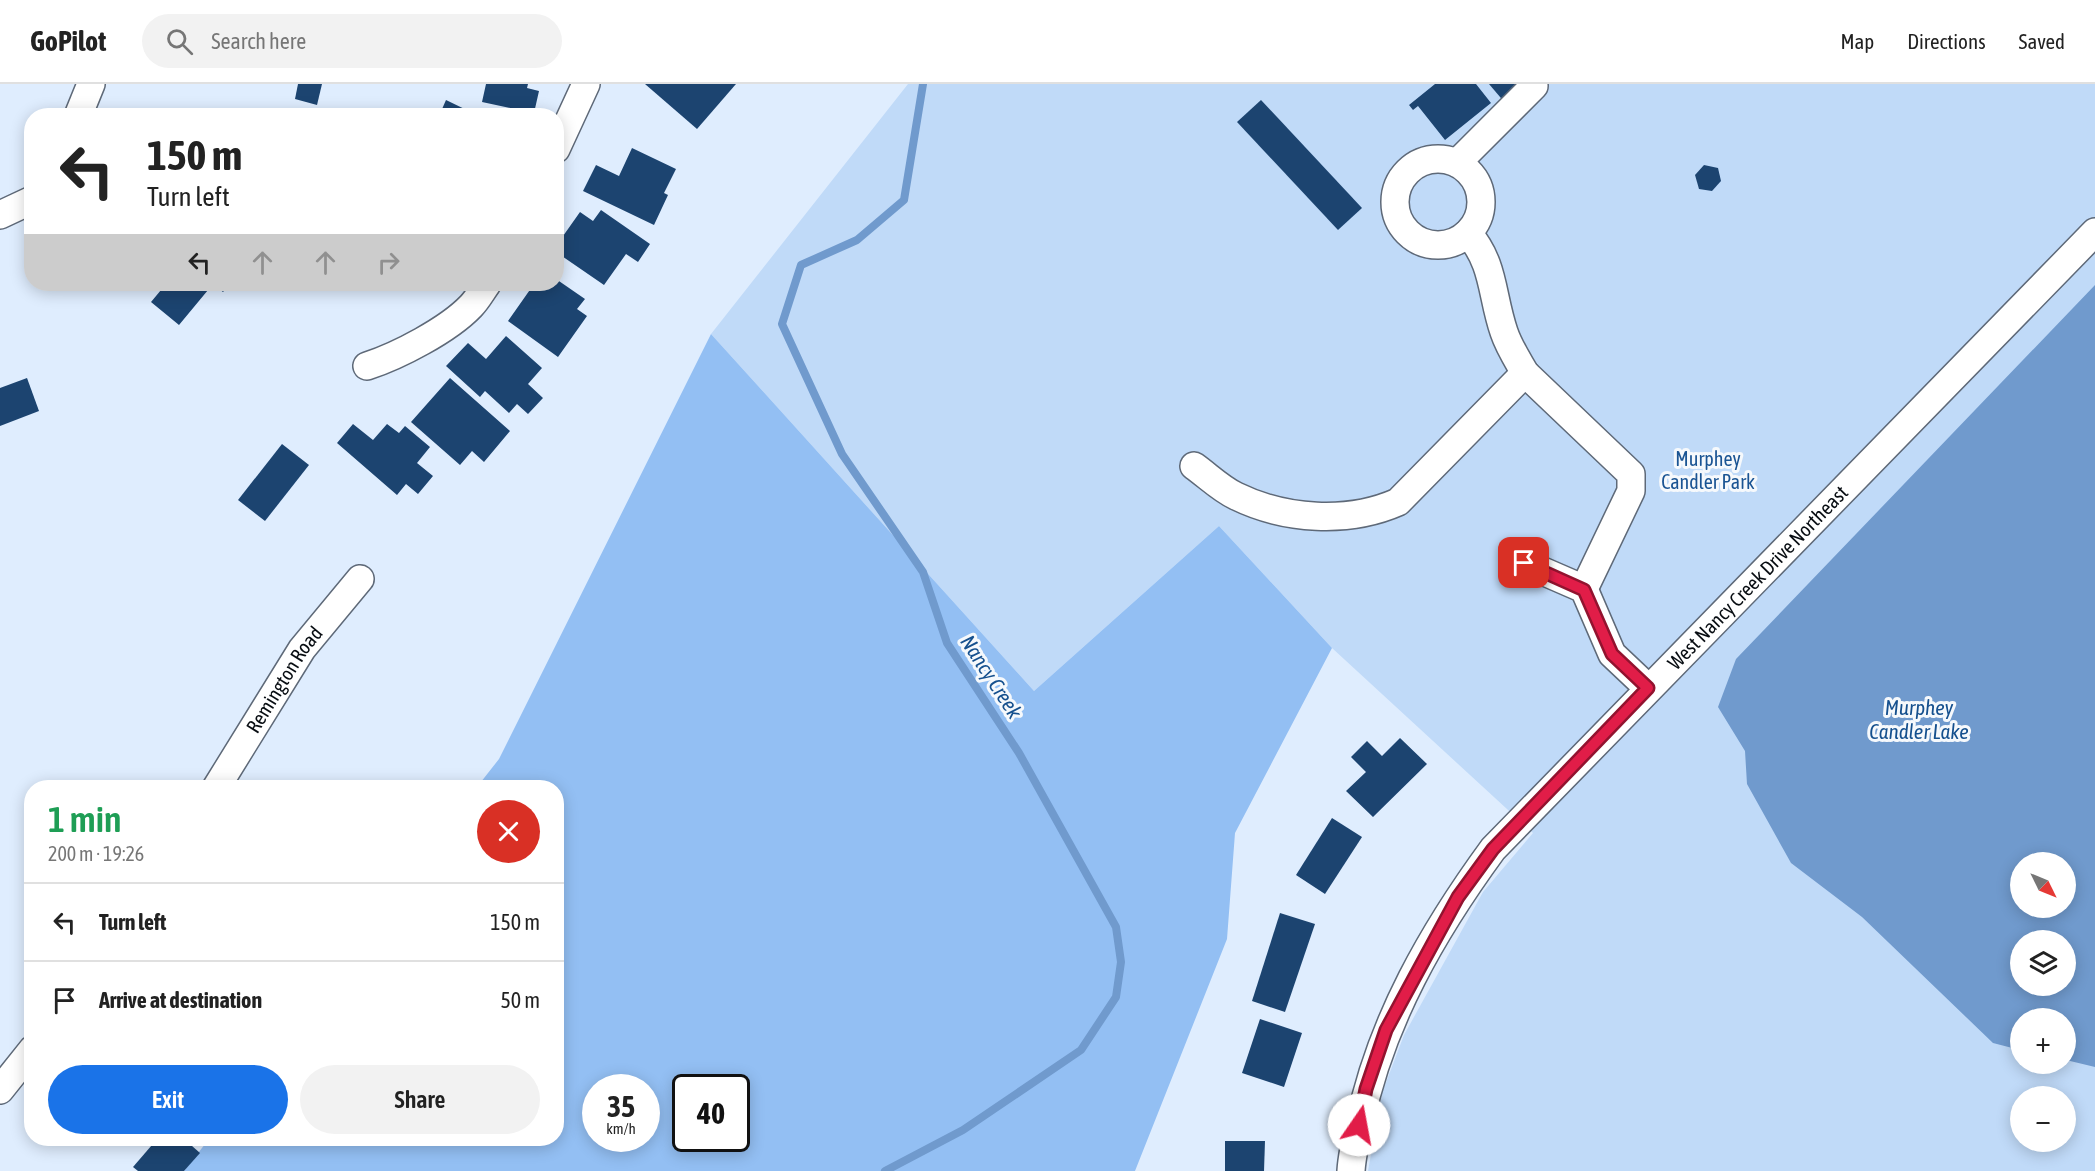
<!DOCTYPE html>
<meta charset="utf-8">
<style>
:root{--surface:#fff;--page:#f2f2f2;--text:#222;--muted:#767676;--line:#e0e0e0;--accent:#1a73e8}
body{margin:0;font-family:"Asap Condensed",sans-serif;background:var(--page);color:var(--text);height:100vh;display:flex;flex-direction:column;font-size:22px;white-space:nowrap}
*{box-sizing:border-box;margin:0}
p{font-size:20px;color:var(--muted)}
.icon{flex:none;width:33px;height:33px;fill:none;stroke:currentColor;stroke-width:2;stroke-linecap:round;stroke-linejoin:round}
.map{position:relative;flex:1;overflow:hidden}
.drawer{position:absolute;left:24px;top:696px;width:540px;height:366px;display:flex;flex-direction:column;background:var(--surface);border-radius:24px;box-shadow:0 3px 15px #0003}
.drawer>*{flex:none}
.banner{position:absolute;left:24px;top:24px;width:540px;height:183px;border-radius:24px;box-shadow:0 3px 15px #0003;background:#fff;color:var(--text);overflow:hidden}
.needle{width:39px;rotate:133deg}
.buttons{position:absolute;left:2010px;top:768px;display:grid;gap:12px}
.buttons a{display:grid;place-items:center;width:66px;height:66px;border-radius:50%;background:var(--surface);box-shadow:0 3px 15px #0003;font-size:30px}
.speed{position:absolute;left:582px;top:990px;display:flex;gap:12px;font-size:30px;font-weight:700;text-align:center}
.speed>*{display:grid;place-content:center;width:78px;height:78px;border-radius:50%;background:var(--surface);box-shadow:0 3px 15px #0003;line-height:1}
.speed small{font-size:15px;font-weight:400}
.speed .limit{border:3px solid #111;border-radius:9px;background:#fff;color:#111}
.pin{position:absolute;display:grid;place-items:center;width:51px;height:51px;color:#fff;margin:-26px;border-radius:12px;box-shadow:0 3px 9px #0006}
.me{position:absolute;width:66px;margin:-33px;rotate:12deg;stroke-linejoin:round;filter:drop-shadow(0 0 4px #0008)}
.turn{display:flex;align-items:center;gap:21px;height:126px;padding:0 24px;font-size:27px}
.turn .icon{width:78px;height:78px;stroke-width:2.5}
.turn b{display:block;font-size:42px;line-height:51px}
.lanes{display:flex;align-items:center;height:57px;padding:0 24px;background:#0003;justify-content:center;gap:30px;direction:ltr}
.lanes .off{opacity:.35}
.round{display:grid;place-items:center;flex:none;width:63px;height:63px;border-radius:32px;background:var(--page)}
.summary{display:flex;align-items:center;justify-content:space-between;height:102px;padding:0 24px}
h1{font-size:36px;font-weight:600;line-height:45px;color:#1e9e55}
.primary-button{display:flex;gap:12px;margin-top:auto;padding:12px 24px}
.primary-button a{flex:1;height:69px;border-radius:36px;background:var(--accent);color:#fff;font-size:24px;font-weight:600;line-height:69px;text-align:center}
.primary-button a+a{background:var(--page);color:var(--text)}
ul{padding:0;list-style:none}
li{display:flex;align-items:center;gap:18px;height:78px;padding:0 24px;border-top:2px solid var(--line)}
li div{flex:1}
li b{display:block;font-size:22px}
li em{font-style:normal}
header{display:flex;align-items:center;gap:36px;box-sizing:border-box;height:84px;padding:0 30px;background:var(--surface);border-bottom:2px solid var(--line)}
header strong{font-size:28px}
nav{display:flex;gap:33px;margin-inline-start:auto;font-size:21px}
.search{width:420px;height:54px;background:var(--page);display:flex;align-items:center;gap:15px;box-sizing:border-box;padding:0 21px;border-radius:33px;color:var(--muted);font-size:22px}
.map>svg:first-child{display:block}
.green{fill:#c0daf8;fill-rule:evenodd}
.forest{fill:#93bff3;fill-rule:evenodd}
.water{fill:#709acd;fill-rule:evenodd}
.lines{fill:none;stroke-linecap:round;stroke-linejoin:round}
.stream{stroke:#709acd;stroke-width:8}
.building{fill:#1c4470}
.minor-casing{stroke:#5e6978;stroke-width:30}
.minor{stroke:#fff;stroke-width:27}
.route-casing{stroke:#92132f;stroke-width:15}
.route{stroke:#e11d48;stroke-width:10}
.labels{text-anchor:middle;stroke-width:6;stroke-linejoin:round;paint-order:stroke}
.park-label{font-size:20px;fill:#1a5493;stroke:#f6f9fc}
.street-label{font-size:20px;fill:#080d12;stroke:#f6f9fc}
.water-label{font-size:21px;font-style:italic;fill:#15508e;stroke:#f6f9fc}
</style>
<header>
<strong>GoPilot</strong>
<div class="search"><svg class="icon" aria-label="search" viewBox="0 0 24 24"><circle cx="10" cy="10" r="6"/><path d="M15 15l6 6"/></svg>Search here</div>
<nav><a>Map</a><a>Directions</a><a>Saved</a></nav>
</header>
<div class="map">
<svg width="2095" height="1087" viewBox="0 0 2095 1087">
<rect width="100%" height="100%" fill="#dfedfe"/>
<!-- green -->
<path class="green" d="M908,0H2095V1087H1368L1382,1009L1404,951L1483,808L1533,749L1332,564L1219,442L1034,607L711,250ZM2020,778H2066V824H2020ZM2020,856H2066V902H2020ZM2020,934H2066V980H2020ZM2020,1012H2066V1058H2020Z"/>
<!-- forest -->
<path class="forest" d="M711,250L1034,607L1219,442L1332,564L1235,749L1227,855L1135,1087H184L209,1055L556,1054V704L477,703L499,675ZM596,1004H646V1054H596ZM686,1004H736V1054H686Z"/>
<!-- water -->
<path class="water" d="M2095,201V983L2066,976V934H2020V966L1993,959L1862,833L1791,779L1747,700L1745,667L1718,623L1736,575ZM2020,778H2066V824H2020ZM2020,856H2066V902H2020Z"/>
<g class="lines">
<!-- stream -->
<polyline class="stream" points="885,1087 963,1046 1081,966 1116,913 1121,878 1116,843 1019,669 947,559 923,488 842,370 782,240 801,181 857,156 904,116 923,0"/>
</g>
<!-- building -->
<g class="building">
<polygon points="298,0 322,0 317,21 295,15"/>
<polygon points="486,0 528,0 527,4 539,7 534,29 482,18"/>
<polygon points="645,0 736,0 697,45"/>
<polygon points="1435,0 1476,0 1491,19 1445,56 1418,22 1413,26 1409,21"/>
<polygon points="1489,0 1530,0 1506,20"/>
<polygon points="446,16 479,32 439,32"/>
<polygon points="1261,16 1362,124 1338,146 1237,38"/>
<polygon points="632,64 676,85 664,109 668,111 654,141 583,107 596,81 619,92"/>
<polygon points="1704,81 1718,84 1721,97 1712,107 1699,105 1695,91"/>
<polygon points="601,126 650,160 638,178 626,170 604,201 556,168 556,162 580,128 593,137"/>
<polygon points="556,195 585,215 577,225 587,232 558,273 508,237 534,200 556,200"/>
<polygon points="166,200 230,200 223,208 213,200 179,241 151,218"/>
<polygon points="506,252 542,284 528,300 543,314 528,330 517,320 509,329 485,307 480,313 446,282 468,259 486,275"/>
<polygon points="27,294 39,327 0,342 0,304"/>
<polygon points="450,294 510,347 484,378 472,367 460,381 411,338"/>
<polygon points="353,340 373,356 387,340 399,349 405,342 430,363 417,379 433,392 418,410 406,400 397,411 337,359"/>
<polygon points="282,360 309,381 265,437 238,416"/>
<polygon points="1400,654 1427,680 1373,733 1346,707 1366,688 1351,673 1367,657 1382,672"/>
<polygon points="1332,734 1362,753 1325,810 1296,791"/>
<polygon points="1280,829 1315,840 1285,928 1252,917"/>
<polygon points="1260,935 1302,949 1284,1003 1242,989"/>
<polygon points="158,1054 183,1054 200,1069 184,1087 138,1087 133,1083"/>
<polygon points="1225,1057 1265,1057 1264,1087 1225,1087"/>
</g>
<g class="lines">
<!-- minor casing -->
<g class="minor-casing">
<g id="minor">
<polyline points="78,32 91,0"/>
<polyline points="556,65 586,0"/>
<circle cx="1438" cy="118" r="43"/>
<polyline points="1457,79 1534,2"/>
<polyline points="0,131 32,116"/>
<path d="M1468,149C1495,181 1491,210 1504,248C1509,263 1517,275 1525,289L1631,390V407L1584,505"/>
<path d="M367,282C398,272 448,246 471,222C477,216 482,207 487,200"/>
<path d="M1194,382C1208,392 1221,405 1236,412C1285,436 1348,440 1398,418L1525,289"/>
<polyline points="1524,479 1584,505 1612,570 1648,604"/>
<path id="s1" d="M216,704L302,565L360,495"/>
<polyline points="0,1006 32,966"/>
<path id="s2" d="M1351,1087C1352,1070 1356,1054 1360,1038C1381,937 1433,847 1493,765L2095,148"/>
</g>
</g>
<!-- minor -->
<use href="#minor" class="minor"/>
</g>
<g class="lines">
<!-- route casing -->
<g class="route-casing">
<polyline id="route" points="1359,1041 1366,1005 1386,946 1458,813 1493,765 1648,604 1612,570 1584,506 1524,479"/>
</g>
<!-- route -->
<use href="#route" class="route"/>
</g>
<g class="labels">
<!-- park labels -->
<g class="park-label">
<text x="1708" y="382">Murphey<tspan x="1708" dy="23">Candler Park</tspan></text>
</g>
<!-- street labels -->
<g class="street-label">
<text dy="7" stroke="none"><textPath href="#s2" startOffset="735">West Nancy Creek Drive Northeast</textPath></text>
<text dy="7" stroke="none"><textPath href="#s1" startOffset="128">Remington Road</textPath></text>
</g>
<!-- water labels -->
<g class="water-label">
<text transform="translate(991 593) rotate(57)" y="7">Nancy Creek</text>
<text x="1919" y="631">Murphey<tspan x="1919" dy="24">Candler Lake</tspan></text>
</g>
</g>
</svg>
<div class="buttons">
<a><svg class="needle" viewBox="-14 -14 28 28"><path d="M0-13l5 13h-10z" fill="#e53935"/><path d="M0 13l5-13h-10z" fill="#767676"/></svg></a>
<a><svg class="icon" aria-label="layers" viewBox="0 0 24 24"><path d="M12 4l9 5-9 5-9-5zM3 14l9 5 9-5"/></svg></a>
<a>+</a>
<a>−</a>
</div>
<div class="speed"><div>35<small>km/h</small></div><div class="limit">40</div></div>
<div class="pin" style="left:1524px;top:479px;background:#d93025"><svg class="icon" aria-label="arrive" viewBox="0 0 24 24"><path d="M6 21V4h12l-3 4 3 4H6"/></svg></div>
<svg class="me" style="left:1359px;top:1041px" viewBox="-20 -20 40 40"><circle r="19" fill="#fff"/><path d="M0-13L10 11 0 6-10 11z" fill="#e11d48"/></svg>
<div class="banner">
<div class="turn"><svg class="icon" aria-label="left" viewBox="0 0 24 24"><path d="M17 20v-9H6M10 6l-5 5 5 5"/></svg><div><b>150 m</b>Turn left</div></div>
<div class="lanes"><svg class="icon" aria-label="left" viewBox="0 0 24 24"><path d="M17 20v-9H6M10 6l-5 5 5 5"/></svg><svg class="icon off" aria-label="ahead" viewBox="0 0 24 24"><path d="M12 20V5M6 11l6-6 6 6"/></svg><svg class="icon off" aria-label="ahead" viewBox="0 0 24 24"><path d="M12 20V5M6 11l6-6 6 6"/></svg><svg class="icon off" aria-label="right" viewBox="0 0 24 24"><path d="M7 20v-9h11M14 6l5 5-5 5"/></svg></div>
</div>
<section class="drawer">
<div class="summary"><div><h1>1 min</h1><p>200 m · 19:26</p></div><a class="round" style="background:#d93025;color:#fff"><svg class="icon" aria-label="close" viewBox="0 0 24 24"><path d="M6 6l12 12M18 6L6 18"/></svg></a></div>
<ul>
<li><svg class="icon" aria-label="left" viewBox="0 0 24 24"><path d="M17 20v-9H6M10 6l-5 5 5 5"/></svg><div><b>Turn left</b></div><em>150 m</em></li>
<li><svg class="icon" aria-label="arrive" viewBox="0 0 24 24"><path d="M6 21V4h12l-3 4 3 4H6"/></svg><div><b>Arrive at destination</b></div><em>50 m</em></li>
</ul>
<div class="primary-button"><a>Exit</a><a>Share</a></div>
</section>
</div>
